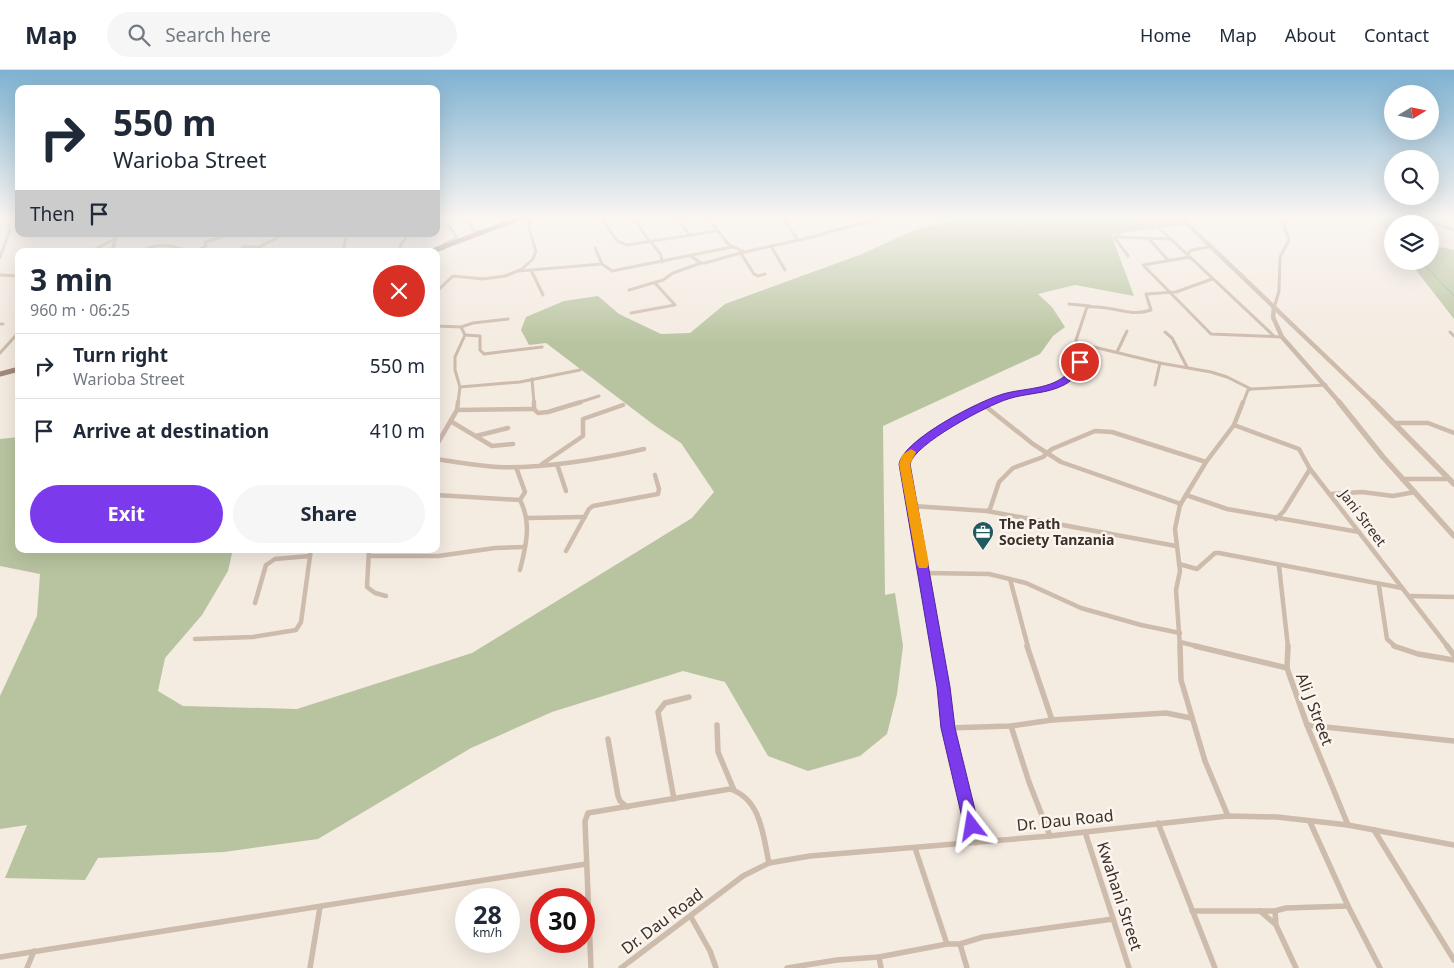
<!DOCTYPE html>
<meta charset="utf-8">
<style>
:root{--surface:#fff;--page:#f6f6f7;--text:#1f2937;--muted:#747a83;--line:#e0e1e3;--accent:#7c3aed}
body{margin:0;font-family:"Noto Sans",sans-serif;background:var(--page);color:var(--text);height:100vh;display:flex;flex-direction:column;font-size:19px;white-space:nowrap}
*{box-sizing:border-box;margin:0}
p{font-size:16px;color:var(--muted)}
.icon{flex:none;width:28px;height:28px;fill:none;stroke:currentColor;stroke-width:2;stroke-linecap:round;stroke-linejoin:round}
.map{position:relative;flex:1;overflow:hidden}
.drawer{position:absolute;left:15px;top:178px;width:425px;height:305px;display:flex;flex-direction:column;background:var(--surface);border-radius:10px;box-shadow:0 5px 20px #0002}
.drawer>*{flex:none}
.guide{position:absolute;left:15px;top:15px;width:425px;height:152px;border-radius:10px;box-shadow:0 5px 20px #0002;background:#fff;color:var(--text);overflow:hidden}
.needle{width:32px;rotate:80deg}
.fabs{position:absolute;left:1384px;top:15px;display:grid;gap:10px}
.fabs a{display:grid;place-items:center;width:55px;height:55px;border-radius:50%;background:var(--surface);box-shadow:0 5px 20px #0002;font-size:25px}
.speed{position:absolute;left:455px;top:818px;display:flex;gap:10px;font-size:25px;font-weight:700;text-align:center}
.speed>*{display:grid;place-content:center;width:65px;height:65px;border-radius:50%;background:var(--surface);box-shadow:0 5px 20px #0002;line-height:1}
.speed small{font-size:12px;font-weight:400}
.speed .limit{border:8px solid #d22;background:#fff;color:#111}
.pin{position:absolute;display:grid;place-items:center;width:42px;height:42px;color:#fff;margin:-21px;border:2px solid #fff;border-radius:50%;box-shadow:0 1px 5px #0007}
.me{position:absolute;width:55px;margin:-28px;rotate:346deg;stroke-linejoin:round;filter:drop-shadow(0 0 4px #0008)}
.turn{display:flex;align-items:center;gap:18px;height:105px;padding:0 15px;font-size:22px}
.turn .icon{width:65px;height:65px;stroke-width:2.5}
.turn b{display:block;font-size:35px;line-height:42px}
.then{display:flex;align-items:center;height:48px;padding:0 15px;background:#0003;gap:10px;font-size:19px}
.round{display:grid;place-items:center;flex:none;width:52px;height:52px;border-radius:26px;background:var(--page)}
.head{display:flex;align-items:center;justify-content:space-between;height:85px;padding:0 15px}
h1{font-size:30px;font-weight:700;line-height:38px}
.primary-button{display:flex;gap:10px;margin-top:auto;padding:10px 15px}
.primary-button a{flex:1;height:58px;border-radius:30px;background:var(--accent);color:#fff;font-size:20px;font-weight:700;line-height:58px;text-align:center}
.primary-button a+a{background:var(--page);color:var(--text)}
ul{padding:0;list-style:none}
li{display:flex;align-items:center;gap:15px;height:65px;padding:0 15px;border-top:1px solid var(--line)}
li div{flex:1}
li b{display:block;font-size:19px}
li em{font-style:normal}
header{display:flex;align-items:center;gap:30px;box-sizing:border-box;height:70px;padding:0 25px;background:var(--surface);border-bottom:1px solid var(--line)}
header strong{font-size:24px}
nav{display:flex;gap:28px;margin-inline-start:auto;font-size:18px}
.search{width:350px;height:45px;background:var(--page);display:flex;align-items:center;gap:12px;box-sizing:border-box;padding:0 18px;border-radius:28px;color:var(--muted);font-size:19px}
.map>svg:first-child{display:block}
.green{fill:#b8c4a0}
.lines{fill:none;stroke-linecap:round;stroke-linejoin:round}
.stream{stroke:#7fb0b2;stroke-width:1}
.minor-far2{stroke:#cdbbac;stroke-width:3}
.minor-far1{stroke:#cdbbac;stroke-width:4.5}
.minor{stroke:#cdbbac;stroke-width:5.5}
.tertiary-far1{stroke:#cdbbac;stroke-width:4.5}
.tertiary{stroke:#cdbbac;stroke-width:5.5}
.secondary{stroke:#a18a7d;stroke-width:5}
.route{fill:#7c3aed;stroke:#51269a}
.slow{fill:#f59e0b}
.labels{text-anchor:middle;stroke-width:5;stroke-linejoin:round;paint-order:stroke}
.street-label{font-size:14px;fill:#3b302b;stroke:#fbf5ee}
.poi-label{font-size:14px;font-weight:bold;fill:#3b302b;stroke:#fbf5ee;text-anchor:start}
.near-street-label{font-size:16px;fill:#3b302b;stroke:#fbf5ee}
</style>
<header>
<strong>Map</strong>
<div class="search"><svg class="icon" aria-label="search" viewBox="0 0 24 24"><circle cx="10" cy="10" r="6"/><path d="M15 15l6 6"/></svg>Search here</div>
<nav><a>Home</a><a>Map</a><a>About</a><a>Contact</a></nav>
</header>
<div class="map">
<svg width="1454" height="898" viewBox="0 0 1454 898">
<rect width="100%" height="100%" fill="#f4ebe1"/>
<!-- green -->
<g class="green">
<polygon points="963,147 1174,147 1183,155 1111,164 1134,226 1075,215 1038,224 1052,237 1065,257 1053,266 1040,284 883,356 885,525 895,523 903,576 897,624 887,664 860,686 808,701 768,686 725,612 683,601 552,642 471,678 318,769 224,782 98,788 85,810 5,808 27,755 0,759 0,626 37,546 40,504 0,496 0,369 19,367 19,479 233,479 228,501 202,545 165,588 158,621 183,636 297,639 472,583 692,448 714,422 681,373 654,355 546,273 529,275 521,260 526,247 564,231 598,226 619,244 661,264 690,263 725,234 862,184 912,161"/>
<polygon points="1378,147 1403,147 1407,154 1392,154 1392,168"/>
<polygon points="1430,175 1454,180 1454,249 1409,191 1430,191"/>
</g>
<g class="lines">
<!-- stream -->
<g class="stream">
<polyline points="1386,147 1392,157"/>
<polyline points="436,182 445,179"/>
<polyline points="1421,191 1454,226"/>
</g>
<!-- minor-far2 -->
<g class="minor-far2">
<polyline points="601,147 617,171 627,175 717,161"/>
<polyline points="633,147 650,172"/>
<polyline points="676,147 689,164"/>
<polyline points="707,147 729,175 745,182 812,167 884,147"/>
<polyline points="782,147 797,169"/>
<polyline points="938,147 940,149"/>
<polyline points="1415,147 1454,160"/>
<polyline points="467,151 474,161 483,162"/>
<polyline points="1158,157 1274,266"/>
<polyline points="1114,167 1170,169"/>
<polyline points="1149,169 1168,190"/>
<polyline points="651,172 661,185 662,192"/>
<polyline points="444,176 444,174 457,168 448,154"/>
<polyline points="771,176 785,200"/>
<polyline points="242,177 258,177"/>
<polyline points="595,178 602,194 612,201 732,177"/>
<polyline points="91,181 115,169"/>
<polyline points="112,181 117,164"/>
<path d="M142,181C157,172 173,175 188,181"/>
<polyline points="195,181 206,176 205,173 208,171 233,164"/>
<polyline points="252,181 284,164"/>
<polyline points="343,181 346,167"/>
<polyline points="402,181 400,176 406,168 406,164"/>
<polyline points="740,182 754,204 758,206 765,204"/>
<polyline points="1187,184 1192,180 1209,177"/>
<polyline points="691,186 701,193 705,193 744,182"/>
<polyline points="1128,186 1114,167 1135,152 1166,151 1186,153"/>
<polyline points="0,187 10,160 8,155 15,147"/>
<polyline points="1190,187 1143,195 1211,264 1282,267"/>
<polyline points="519,201 602,194"/>
<polyline points="532,202 543,225"/>
<polyline points="0,205 19,206"/>
<polyline points="629,220 663,210 673,203 701,193"/>
<polyline points="436,222 453,206 483,209 505,206 522,199 533,189 536,181 530,162 529,147"/>
<polyline points="1069,234 1090,236"/>
<polyline points="1274,238 1279,221 1280,187 1289,170 1281,147"/>
<polyline points="631,243 675,235 655,213"/>
<polyline points="0,254 3,254"/>
<polyline points="436,256 461,257 465,265 455,287 455,300 460,317 458,333"/>
<polyline points="461,257 473,253 508,249"/>
<polyline points="1165,262 1172,268 1187,297"/>
<polyline points="1450,262 1454,266"/>
<polyline points="465,265 480,266 480,280 484,284 542,277"/>
<polyline points="1078,278 1094,277 1160,293 1211,302 1227,307 1251,319 1326,315"/>
<polyline points="1117,282 1127,261"/>
<polyline points="0,283 19,262"/>
<polyline points="532,309 534,333"/>
<polyline points="1155,315 1160,293"/>
<polyline points="460,317 520,312 580,300"/>
<polyline points="577,333 599,326"/>
<path d="M989,333L1011,324L1056,316L1069,308L1079,292L1080,284L1076,270L1087,237C1110,234 1128,248 1151,240L1146,224L1176,222L1212,209"/>
<polyline points="1243,333 1248,320 1251,319"/>
</g>
<!-- minor-far1 -->
<g class="minor-far1">
<polyline points="534,332 534,339 538,343 548,342 581,332"/>
<polyline points="984,335 1033,374 1061,392 1181,434"/>
<polyline points="457,340 534,339"/>
<polyline points="452,352 492,376 513,374"/>
<polyline points="1395,353 1428,353 1454,363"/>
<polyline points="1234,355 1299,379 1310,399 1448,577"/>
<polyline points="476,366 508,358"/>
<polyline points="436,376 457,340 458,332"/>
<path d="M436,389C456,392 477,396 498,397C541,399 601,389 644,379"/>
<polyline points="542,394 583,366 583,349 623,335"/>
<polyline points="557,394 566,421"/>
<polyline points="516,397 525,422 520,430"/>
<polyline points="1402,409 1448,409"/>
<polyline points="1331,424 1362,422 1393,426 1415,422"/>
<path d="M436,425L520,430C532,453 526,476 520,500"/>
<polyline points="1186,425 1227,439 1359,462"/>
<polyline points="913,436 987,441 1176,476"/>
<polyline points="987,441 990,439 999,412 1013,398 1043,387 1052,379 1095,361 1112,362 1206,392"/>
<polyline points="528,448 585,447"/>
<polyline points="1276,449 1284,441 1310,399"/>
<polyline points="369,479 367,517 375,523 386,526"/>
<polyline points="566,481 589,439 593,436 658,424 659,419 655,405"/>
<polyline points="369,486 438,486 495,478 525,477"/>
<polyline points="1179,494 1197,499 1215,483 1219,483 1402,518"/>
<polyline points="1279,496 1288,577"/>
<polyline points="924,503 989,504 1026,513 1081,538 1141,555 1180,563"/>
<polyline points="1010,509 1028,577"/>
<polyline points="1379,516 1387,569 1396,577"/>
<polyline points="1409,526 1454,527"/>
<polyline points="255,533 266,495 275,489 310,486"/>
<polyline points="195,569 253,567 296,560 301,552 311,479"/>
<polyline points="1180,572 1200,577"/>
<path d="M936,577L905,394C920,363 962,345 992,332"/>
<polyline points="1180,577 1176,520 1180,501 1175,459 1180,435 1206,392 1234,355 1243,332"/>
</g>
<!-- minor -->
<g class="minor">
<polyline points="936,576 948,658 976,773"/>
<polyline points="1027,576 1052,650"/>
<polyline points="1180,576 1181,610 1205,691 1228,746"/>
<polyline points="1195,576 1287,598"/>
<polyline points="1288,576 1287,598 1307,655 1348,755"/>
<polyline points="1394,576 1418,584 1454,590"/>
<polyline points="1447,576 1454,585"/>
<polyline points="717,655 718,682 734,720"/>
<polyline points="1307,655 1454,671"/>
<polyline points="1011,656 1029,712 1050,766"/>
<polyline points="948,658 1011,656 1052,650 1166,643 1191,648"/>
<polyline points="608,669 618,726 620,731 627,737"/>
<polyline points="674,729 658,642 665,633 689,627"/>
<polyline points="1310,752 1348,836 1380,898"/>
<polyline points="1158,753 1215,898"/>
<polyline points="1374,760 1454,890"/>
<polyline points="1085,762 1129,898"/>
<polyline points="915,778 947,874"/>
<polyline points="1192,841 1275,841 1286,838 1348,836"/>
<polyline points="1260,841 1275,854"/>
<polyline points="1275,841 1276,855 1296,898"/>
<polyline points="691,847 710,881 716,898"/>
<polyline points="960,874 967,898"/>
<polyline points="0,887 586,794"/>
<polyline points="879,887 881,898"/>
<polyline points="27,898 34,881"/>
<polyline points="310,898 320,837"/>
<path d="M591,898L585,751L588,743L730,719C761,729 763,765 769,793"/>
<polyline points="621,898 743,806 769,793 810,786 1050,766 1228,746 1277,747 1348,755 1454,775"/>
<polyline points="787,898 837,890 879,887 947,874 960,874 983,867 1113,849"/>
</g>
<!-- tertiary-far1 -->
<g class="tertiary-far1">
<polyline points="1180,147 1374,333"/>
<polyline points="1274,238 1273,247 1282,267 1340,333"/>
</g>
<!-- tertiary -->
<g class="tertiary">
<polyline points="1339,332 1383,387 1454,466"/>
<polyline points="1373,332 1454,414"/>
</g>
<!-- secondary -->
<g class="secondary">
<polyline points="432,181 523,147"/>
<polyline points="0,304 19,299"/>
</g>
</g>
<!-- sky -->
<linearGradient id="sky" x2="0" y2="1"><stop stop-color="#7eb2d2"/><stop offset="0.54" stop-color="#faf6f2"/><stop offset="1" stop-color="#faf6f2" stop-opacity="0"/></linearGradient>
<rect width="1454" height="273" fill="url(#sky)"/>
<!-- route -->
<path class="route" d="M1080,289L1084,292C1079,301 1074,310 1064,315C1047,324 1026,323 1008,329C988,335 914,374 910,394L950,617L955,658L979,756L977,761L972,764L966,761L964,756L941,658L937,617L899,394C904,369 979,331 1003,324C1023,318 1052,320 1068,303C1071,300 1074,294 1076,290Z"/>
<!-- slow -->
<polygon class="slow" points="911,379 916,382 910,394 929,494 927,498 919,498 917,494 899,394 902,385"/>
<!-- icons -->
<defs>
<g id="office-pin" transform="scale(1.125)"><path d="M0 17L-7.5 6A9.5 9.5 0 1 1 7.5 6Z" fill="#1f5a5e" stroke="#fbf5ee"/><path d="M-6-3h4V-5.5h4V-3h4V5H-6ZM-1-4.5V-3h2v-1.5ZM-6 0V1H6V0Z" fill="#fff"/></g>
</defs>
<g fill-rule="evenodd">
<use href="#office-pin" x="983" y="462"/>
</g>
<g class="labels">
<!-- street labels -->
<g class="street-label">
<text transform="translate(1363 448) rotate(53)" y="5">Jani Street</text>
</g>
<!-- poi labels -->
<g class="poi-label">
<text x="999" y="459">The Path<tspan x="999" dy="16">Society Tanzania</tspan></text>
</g>
<!-- near-street labels -->
<g class="near-street-label">
<text transform="translate(1315 639) rotate(69)" y="6">Ali J Street</text>
<text transform="translate(1065 750) rotate(-6)" y="6">Dr. Dau Road</text>
<text transform="translate(1120 826) rotate(72)" y="6">Kwahani Street</text>
<text transform="translate(662 851) rotate(-37)" y="6">Dr. Dau Road</text>
</g>
</g>
</svg>
<div class="fabs">
<a><svg class="needle" viewBox="-14 -14 28 28"><path d="M0-13l5 13h-10z" fill="#e53935"/><path d="M0 13l5-13h-10z" fill="#747a83"/></svg></a>
<a><svg class="icon" aria-label="search" viewBox="0 0 24 24"><circle cx="10" cy="10" r="6"/><path d="M15 15l6 6"/></svg></a>
<a><svg class="icon" aria-label="layers" viewBox="0 0 24 24"><path d="M12 4l9 5-9 5-9-5zM3 14l9 5 9-5"/></svg></a>
</div>
<div class="speed"><div>28<small>km/h</small></div><div class="limit">30</div></div>
<div class="pin" style="left:1080px;top:292px;background:#d93025"><svg class="icon" aria-label="arrive" viewBox="0 0 24 24"><path d="M6 21V4h12l-3 4 3 4H6"/></svg></div>
<svg class="me" style="left:972px;top:756px" viewBox="-20 -20 40 40"><path d="M0-17L14 15 0 8-14 15z" fill="#7c3aed" stroke="#fff" stroke-width="4"/></svg>
<div class="guide">
<div class="turn"><svg class="icon" aria-label="right" viewBox="0 0 24 24"><path d="M7 20v-9h11M14 6l5 5-5 5"/></svg><div><b>550 m</b>Warioba Street</div></div>
<div class="then">Then<svg class="icon" aria-label="arrive" viewBox="0 0 24 24"><path d="M6 21V4h12l-3 4 3 4H6"/></svg></div>
</div>
<section class="drawer">
<div class="head"><div><h1>3 min</h1><p>960 m · 06:25</p></div><a class="round" style="background:#d93025;color:#fff"><svg class="icon" aria-label="close" viewBox="0 0 24 24"><path d="M6 6l12 12M18 6L6 18"/></svg></a></div>
<ul>
<li><svg class="icon" aria-label="right" viewBox="0 0 24 24"><path d="M7 20v-9h11M14 6l5 5-5 5"/></svg><div><b>Turn right</b><p>Warioba Street</p></div><em>550 m</em></li>
<li><svg class="icon" aria-label="arrive" viewBox="0 0 24 24"><path d="M6 21V4h12l-3 4 3 4H6"/></svg><div><b>Arrive at destination</b></div><em>410 m</em></li>
</ul>
<div class="primary-button"><a>Exit</a><a>Share</a></div>
</section>
</div>
